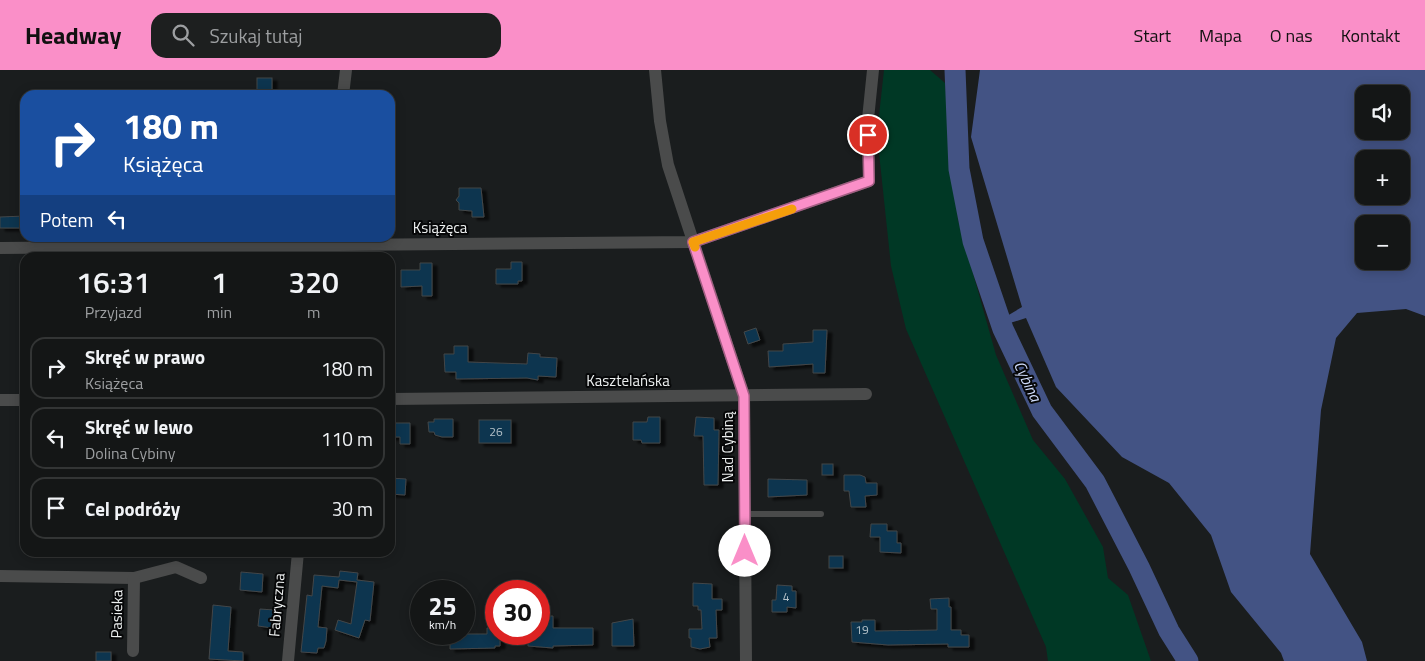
<!DOCTYPE html>
<html lang="pl">
<meta charset="utf-8">
<style>
:root{--surface:#141616;--page:#1d1f1f;--text:#f1f3f6;--muted:#9d9fa1;--line:#333535;--accent:#fa8fc8}
body{margin:0;font-family:"Titillium Web",sans-serif;background:var(--page);color:var(--text);height:100vh;display:flex;flex-direction:column;font-size:19px;white-space:nowrap}
*{box-sizing:border-box;margin:0}
p{font-size:16px;color:var(--muted)}
.icon{flex:none;width:28px;height:28px;fill:none;stroke:currentColor;stroke-width:2;stroke-linecap:round;stroke-linejoin:round}
.map{position:relative;flex:1;overflow:hidden}
.sheet{position:absolute;left:20px;top:182px;width:375px;height:305px;display:flex;flex-direction:column;background:var(--surface);border-radius:15px;box-shadow:0 2px 12px #0003,0 0 0 1px var(--line)}
.sheet>*{flex:none}
.top-card{position:absolute;left:20px;top:20px;width:375px;height:152px;border-radius:15px;box-shadow:0 2px 12px #0003,0 0 0 1px var(--line);background:#1a4fa0;color:#fff;overflow:hidden}
.fabs{position:absolute;left:1355px;top:15px;display:grid;gap:10px}
.fabs a{display:grid;place-items:center;width:55px;height:55px;border-radius:10px;background:var(--surface);box-shadow:0 2px 12px #0003,0 0 0 1px var(--line);font-size:25px}
.speed{position:absolute;left:410px;top:510px;display:flex;gap:10px;font-size:25px;font-weight:700;text-align:center}
.speed>*{display:grid;place-content:center;width:65px;height:65px;border-radius:50%;background:var(--surface);box-shadow:0 2px 12px #0003,0 0 0 1px var(--line);line-height:1}
.speed small{font-size:12px;font-weight:400}
.speed .limit{border:8px solid #d22;background:#fff;color:#111}
.pin{position:absolute;display:grid;place-items:center;width:42px;height:42px;color:#fff;margin:-21px;border:2px solid #fff;border-radius:50%;box-shadow:0 1px 5px #0007}
.me{position:absolute;width:55px;margin:-28px;rotate:0deg;stroke-linejoin:round;filter:drop-shadow(0 0 4px #0008)}
.turn{display:flex;align-items:center;gap:18px;height:105px;padding:0 20px;font-size:22px}
.turn .icon{width:65px;height:65px;stroke-width:2.5}
.turn b{display:block;font-size:35px;line-height:42px}
.then{display:flex;align-items:center;height:48px;padding:0 20px;background:#0003;gap:10px;font-size:19px}
.eta{display:flex;justify-content:space-evenly;align-items:center;height:85px;text-align:center}
.eta b{font-size:30px;font-weight:600;line-height:35px}
ul{padding:0;list-style:none}
li{display:flex;align-items:center;gap:15px;height:62px;margin:0 10px 8px;padding:0 10px;border:2px solid var(--line);border-radius:15px}
li div{flex:1}
li b{display:block;font-size:19px}
li em{font-style:normal}
header{display:flex;align-items:center;gap:30px;box-sizing:border-box;height:70px;padding:0 25px;background:var(--accent);color:#111}
header strong{font-size:24px}
nav{display:flex;gap:28px;margin-inline-start:auto;font-size:18px}
.search{width:350px;height:45px;background:var(--page);display:flex;align-items:center;gap:12px;box-sizing:border-box;padding:0 18px;border-radius:15px;color:var(--muted);font-size:19px}
.map>svg:first-child{display:block}
.green{fill:#003825}
.water{fill:#435384;fill-rule:evenodd}
.lines{fill:none;stroke-linecap:round;stroke-linejoin:round}
.river{stroke:#435384;stroke-width:21}
.building{fill:#0b3550;stroke:#434648;filter:url(#shadow)}
.lane{stroke:#4a4b4b;stroke-width:6}
.street{stroke:#4a4b4b;stroke-width:12}
.route-casing{stroke:#a25d82;stroke-width:12}
.route{stroke:#fa8fc8;stroke-width:9}
.slow{stroke:#f59e0b;stroke-width:9}
.labels{text-anchor:middle;stroke-width:4;stroke-linejoin:round;paint-order:stroke}
.number-label{font-size:12px;fill:#b4c1c8}
.street-label{font-size:15px;fill:#edf0f0;stroke:#060708}
.water-label{font-size:16px;font-style:italic;fill:#cfdbfa;stroke:#060708}
</style>
<header>
<strong>Headway</strong>
<div class="search"><svg class="icon" aria-label="search" viewBox="0 0 24 24"><circle cx="10" cy="10" r="6"/><path d="M15 15l6 6"/></svg>Szukaj tutaj</div>
<nav><a>Start</a><a>Mapa</a><a>O nas</a><a>Kontakt</a></nav>
</header>
<div class="map">
<svg width="1425" height="591" viewBox="0 0 1425 591">
<defs>
<filter id="shadow"><feDropShadow dx="5" dy="3" stdDeviation="1" flood-color="#0009"/></filter>
</defs>
<rect width="100%" height="100%" fill="#1a1d1e"/>
<!-- green -->
<polygon class="green" points="884,0 930,0 945,13 958,150 996,285 1033,370 1065,409 1103,477 1108,508 1128,525 1151,591 1048,591 1046,577 906,259 891,196 877,64"/>
<!-- water -->
<path class="water" d="M980,0H1425V246L1406,239L1357,243L1336,268L1321,340L1310,484L1362,572L1367,591H1284L1281,583L1231,522L1211,465L1169,413L1122,387L1056,317L1026,248L1010,253L1007,246L1022,237L971,67ZM1364,24H1401V61H1364ZM1364,89H1401V126H1364ZM1364,154H1401V191H1364Z"/>
<g class="lines">
<!-- river -->
<polyline class="river" points="955,0 959,99 973,171 1003,259 1042,341 1095,412 1139,497 1169,561 1188,591"/>
</g>
<!-- building -->
<g class="building">
<rect x="257" y="8" width="15" height="17"/>
<polygon points="459,118 481,118 484,147 472,147 472,141 459,140 459,133 456,130 459,126"/>
<polygon points="25,146 25,158 0,158 0,147"/>
<polygon points="511,192 522,192 522,211 518,211 518,214 496,214 496,199 511,199"/>
<polygon points="420,193 432,193 432,226 422,226 422,216 401,217 401,200 420,200"/>
<polygon points="756,258 760,270 748,274 744,262"/>
<polygon points="813,260 827,260 825,303 813,303 813,294 769,297 768,281 783,281 783,274 813,272"/>
<polygon points="454,276 468,276 468,292 527,294 528,283 540,284 540,287 557,288 556,307 538,306 538,310 527,308 456,309 456,302 445,302 444,284 454,284"/>
<polygon points="648,347 660,347 660,373 642,373 641,370 633,370 633,352 647,352"/>
<polygon points="696,347 714,348 714,360 719,360 718,415 704,415 703,366 694,366"/>
<polygon points="434,349 453,349 453,367 442,367 435,365 434,362 429,362 428,352 434,352"/>
<rect x="479" y="350" width="32" height="23"/>
<polygon points="390,353 410,353 410,374 400,374 400,367 390,367"/>
<rect x="822" y="394" width="11" height="11"/>
<polygon points="844,405 860,405 865,407 866,413 877,413 877,425 865,426 866,437 851,437 849,421 844,421"/>
<polygon points="390,408 406,409 405,425 390,424"/>
<polygon points="768,409 807,410 807,425 768,427"/>
<polygon points="871,454 887,454 887,461 897,461 897,473 901,473 901,483 880,482 880,467 870,467"/>
<rect x="829" y="486" width="14" height="12"/>
<polygon points="340,501 358,503 357,510 374,512 370,551 365,550 359,568 335,560 338,550 351,554 357,512 339,510 338,518 322,516 318,557 327,558 326,571 324,578 318,578 317,583 301,582 307,525 312,526 314,505 339,507"/>
<polygon points="241,502 263,504 262,522 240,520"/>
<polygon points="693,513 712,514 712,529 722,529 722,540 716,540 717,568 709,568 710,577 700,579 691,577 691,568 689,568 689,559 702,559 701,540 698,540 698,536 693,536"/>
<polygon points="777,515 792,516 792,521 796,521 796,538 787,537 787,542 772,542 772,530 776,530"/>
<polygon points="949,528 949,537 951,537 951,560 961,560 961,565 969,565 969,577 948,577 948,574 888,575 852,572 851,552 862,552 862,550 875,550 875,561 937,560 937,539 931,539 930,529"/>
<polygon points="213,535 231,537 228,581 243,582 243,591 209,589"/>
<polygon points="260,539 274,540 273,558 258,556"/>
<polygon points="539,546 553,546 553,558 593,558 593,575 553,576 553,578 528,576 528,564 539,564"/>
<polygon points="633,549 634,576 612,576 612,553"/>
<polygon points="487,558 496,558 496,564 500,564 500,576 495,576 495,578 450,579 450,572 446,569 451,564 487,564"/>
<rect x="96" y="582" width="15" height="9"/>
</g>
<g class="lines">
<!-- lane -->
<polyline class="lane" points="745,444 821,444"/>
<!-- street -->
<g class="street">
<polyline points="655,0 660,51 668,95 744,326 746,591"/>
<polyline points="343,25 346,0"/>
<polyline points="0,178 693,172 869,111 868,49 873,0"/>
<polyline points="390,329 866,324"/>
<polyline points="0,330 25,330"/>
<polyline points="0,506 134,508 176,497 201,508"/>
<polyline points="133,581 134,508"/>
<polyline points="288,591 298,482"/>
</g>
</g>
<g class="lines">
<!-- route casing -->
<g class="route-casing">
<polyline id="route" points="745,481 744,326 693,172 869,111 868,65"/>
</g>
<!-- route -->
<use href="#route" class="route"/>
<!-- slow -->
<polyline class="slow" points="695,177 693,172 792,139"/>
</g>
<g class="labels">
<!-- number labels -->
<g class="number-label">
<text x="496" y="366">26</text>
<text x="786" y="531">4</text>
<text x="862" y="564">19</text>
</g>
<!-- street labels -->
<g class="street-label">
<text x="440" y="163">Książęca</text>
<text x="628" y="316">Kasztelańska</text>
<text transform="translate(728 377) rotate(-90)" y="5">Nad Cybiną</text>
<text transform="translate(277 535) rotate(-85)" y="5">Fabryczna</text>
<text transform="translate(117 544) rotate(-89)" y="5">Pasieka</text>
</g>
<!-- water labels -->
<g class="water-label">
<text transform="translate(1028 311) rotate(65)" y="6">Cybina</text>
</g>
</g>
</svg>
<div class="fabs">
<a><svg class="icon" aria-label="sound" viewBox="0 0 24 24"><path d="M4 9h4l5-4v14l-5-4H4zM17 9q2 3 0 6"/></svg></a>
<a>+</a>
<a>−</a>
</div>
<div class="speed"><div>25<small>km/h</small></div><div class="limit">30</div></div>
<div class="pin" style="left:868px;top:65px;background:#d93025"><svg class="icon" aria-label="arrive" viewBox="0 0 24 24"><path d="M6 21V4h12l-3 4 3 4H6"/></svg></div>
<svg class="me" style="left:745px;top:481px" viewBox="-20 -20 40 40"><circle r="19" fill="#fff"/><path d="M0-13L10 11 0 6-10 11z" fill="#fa8fc8"/></svg>
<div class="top-card">
<div class="turn"><svg class="icon" aria-label="right" viewBox="0 0 24 24"><path d="M7 20v-9h11M14 6l5 5-5 5"/></svg><div><b>180 m</b>Książęca</div></div>
<div class="then">Potem<svg class="icon" aria-label="left" viewBox="0 0 24 24"><path d="M17 20v-9H6M10 6l-5 5 5 5"/></svg></div>
</div>
<section class="sheet">
<div class="eta">
<div><b>16:31</b><p>Przyjazd</p></div>
<div><b>1</b><p>min</p></div>
<div><b>320</b><p>m</p></div>
</div>
<ul>
<li><svg class="icon" aria-label="right" viewBox="0 0 24 24"><path d="M7 20v-9h11M14 6l5 5-5 5"/></svg><div><b>Skręć w prawo</b><p>Książęca</p></div><em>180 m</em></li>
<li><svg class="icon" aria-label="left" viewBox="0 0 24 24"><path d="M17 20v-9H6M10 6l-5 5 5 5"/></svg><div><b>Skręć w lewo</b><p>Dolina Cybiny</p></div><em>110 m</em></li>
<li><svg class="icon" aria-label="arrive" viewBox="0 0 24 24"><path d="M6 21V4h12l-3 4 3 4H6"/></svg><div><b>Cel podróży</b></div><em>30 m</em></li>
</ul>
</section>
</div>
